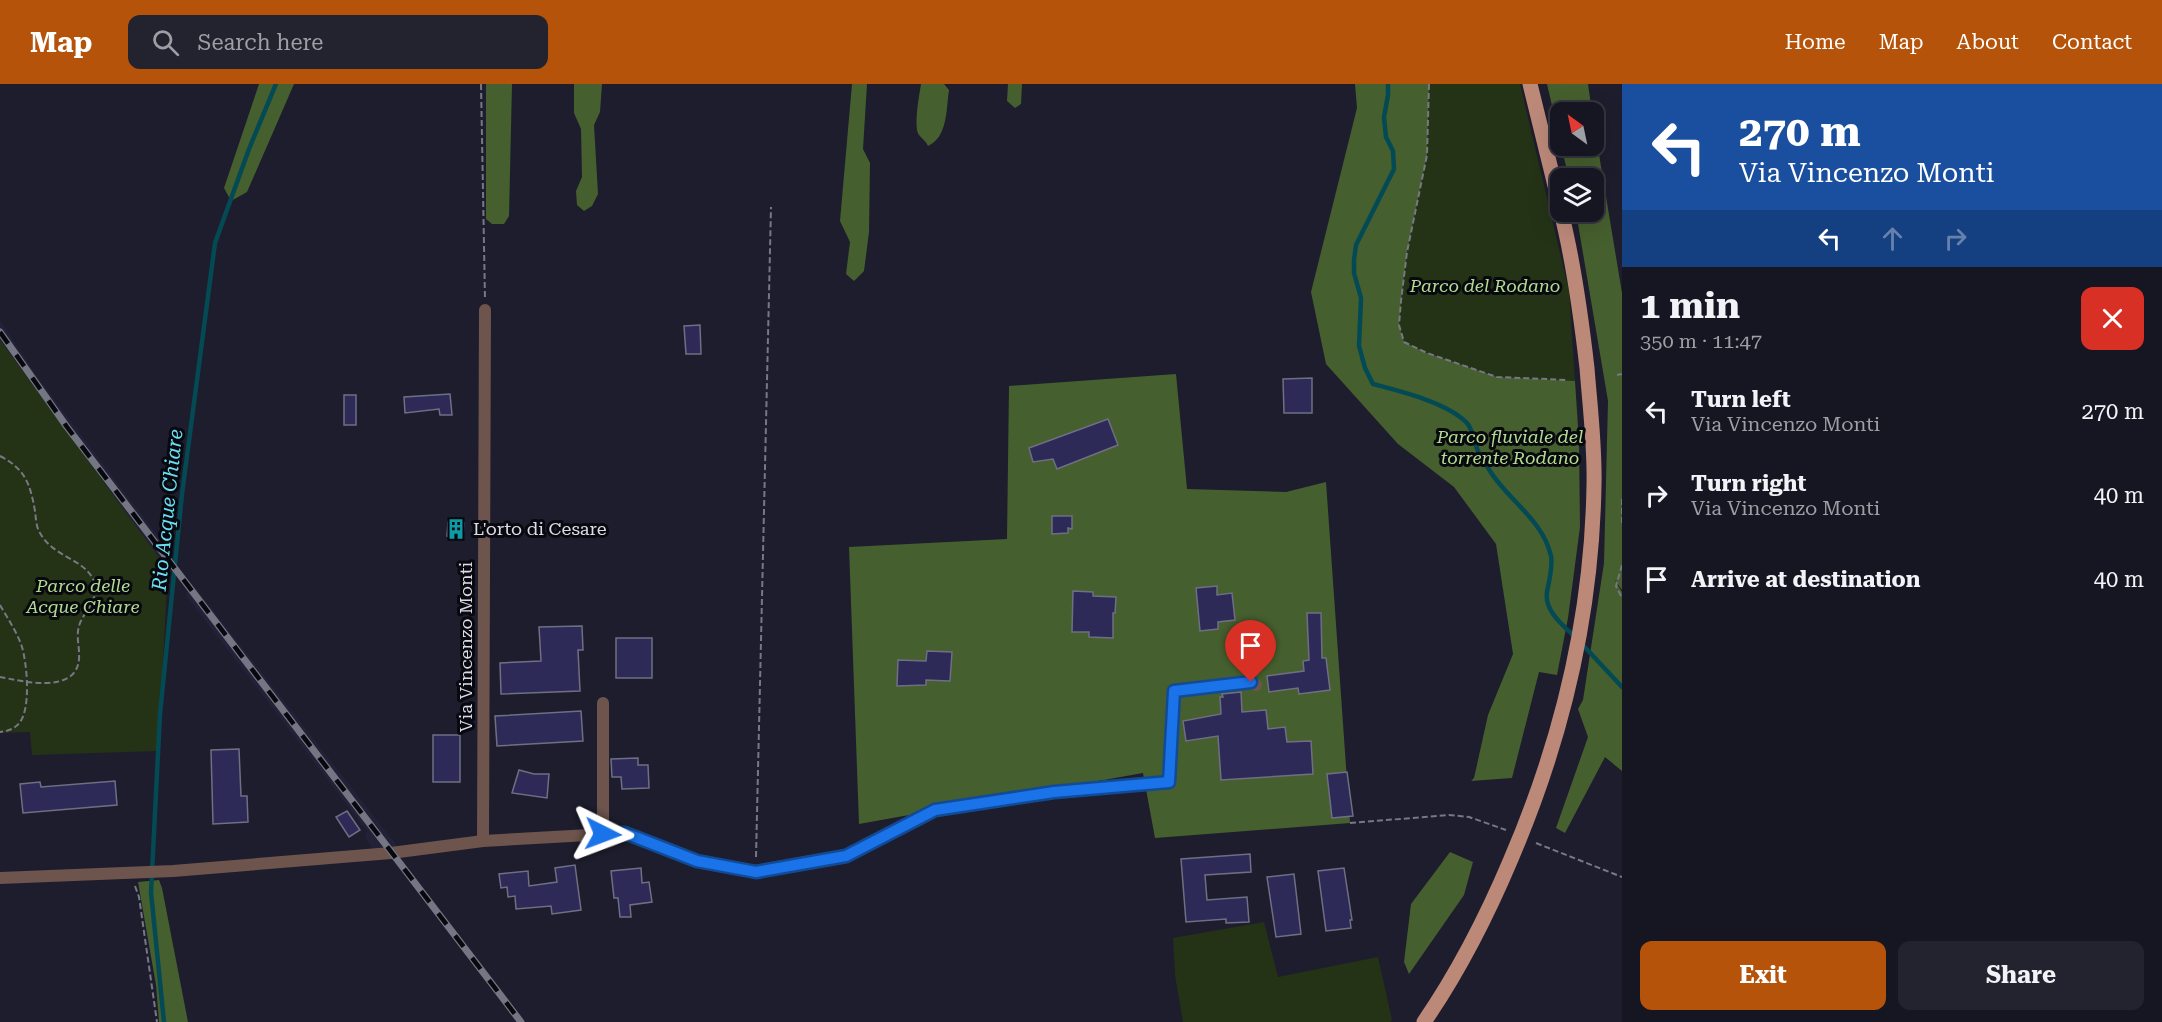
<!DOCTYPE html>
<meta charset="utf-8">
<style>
:root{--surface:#161622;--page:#23232f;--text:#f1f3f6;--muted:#9e9fa5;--line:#353540;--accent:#b45309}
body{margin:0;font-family:"Roboto Serif",serif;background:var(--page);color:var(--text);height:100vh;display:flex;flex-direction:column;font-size:22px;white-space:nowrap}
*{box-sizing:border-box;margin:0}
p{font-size:20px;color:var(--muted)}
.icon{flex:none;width:33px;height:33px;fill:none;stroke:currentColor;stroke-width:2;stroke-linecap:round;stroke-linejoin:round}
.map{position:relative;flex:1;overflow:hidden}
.panel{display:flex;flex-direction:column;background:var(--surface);width:540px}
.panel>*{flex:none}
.banner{background:#1a4fa0;color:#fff;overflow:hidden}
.needle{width:39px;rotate:327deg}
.controls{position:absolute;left:1550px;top:18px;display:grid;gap:12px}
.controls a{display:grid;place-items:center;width:54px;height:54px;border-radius:12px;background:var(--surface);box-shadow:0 6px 24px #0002,0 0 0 2px var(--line);font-size:30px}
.pin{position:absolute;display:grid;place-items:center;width:51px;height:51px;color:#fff;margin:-62px -26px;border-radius:50% 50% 50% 0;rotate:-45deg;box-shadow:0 0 6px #0007}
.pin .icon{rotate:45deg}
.me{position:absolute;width:66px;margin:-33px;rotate:93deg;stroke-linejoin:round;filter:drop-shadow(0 0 4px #0008)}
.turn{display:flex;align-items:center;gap:21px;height:126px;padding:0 18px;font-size:27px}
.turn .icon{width:78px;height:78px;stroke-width:2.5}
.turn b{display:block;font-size:42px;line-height:51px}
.lanes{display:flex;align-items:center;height:57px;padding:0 18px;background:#0003;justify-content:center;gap:30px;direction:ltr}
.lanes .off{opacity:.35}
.round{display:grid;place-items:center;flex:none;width:63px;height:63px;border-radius:12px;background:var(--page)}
.summary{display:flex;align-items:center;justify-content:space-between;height:102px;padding:0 18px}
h1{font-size:36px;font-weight:700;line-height:45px}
.cta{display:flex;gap:12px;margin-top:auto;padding:12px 18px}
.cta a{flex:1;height:69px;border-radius:12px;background:var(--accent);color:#fff;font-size:24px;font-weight:700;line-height:69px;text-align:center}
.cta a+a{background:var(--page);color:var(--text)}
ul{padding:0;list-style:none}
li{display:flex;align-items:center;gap:18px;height:84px;padding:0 18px}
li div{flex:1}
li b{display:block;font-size:22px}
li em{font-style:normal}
header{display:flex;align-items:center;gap:36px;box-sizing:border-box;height:84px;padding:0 30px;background:var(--accent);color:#fff}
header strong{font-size:28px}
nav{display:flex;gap:33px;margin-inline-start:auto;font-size:21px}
.search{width:420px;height:54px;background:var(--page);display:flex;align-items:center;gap:15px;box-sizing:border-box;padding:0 21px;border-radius:12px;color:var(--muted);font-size:22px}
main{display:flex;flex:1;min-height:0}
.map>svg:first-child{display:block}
.built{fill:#222138}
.green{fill:#243316}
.forest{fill:#465f2e}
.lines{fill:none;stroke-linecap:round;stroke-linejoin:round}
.stream{stroke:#044a54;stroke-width:4.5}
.building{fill:#2d2a57;stroke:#6f6f84;stroke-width:1.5}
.path{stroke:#777785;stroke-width:2;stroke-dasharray:6 3;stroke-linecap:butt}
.street{stroke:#6d544c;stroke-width:12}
.primary{stroke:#bc8979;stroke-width:15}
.rail-casing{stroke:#757683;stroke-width:7}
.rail{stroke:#08080f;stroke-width:4.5;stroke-dasharray:14;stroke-linecap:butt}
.route-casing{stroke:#114b97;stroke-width:15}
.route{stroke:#1a73e8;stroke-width:10}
.labels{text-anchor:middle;stroke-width:6;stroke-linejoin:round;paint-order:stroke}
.park-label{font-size:18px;font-style:italic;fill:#b3dc90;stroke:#08080f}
.poi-label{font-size:18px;fill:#dbdce7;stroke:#08080f;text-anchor:start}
.street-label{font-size:18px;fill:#dbdce7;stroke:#08080f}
.water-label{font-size:20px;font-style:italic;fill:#6be0f5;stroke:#08080f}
</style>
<header>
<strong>Map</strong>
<div class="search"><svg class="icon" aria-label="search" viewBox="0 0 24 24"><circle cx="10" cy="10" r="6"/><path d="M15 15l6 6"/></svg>Search here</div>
<nav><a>Home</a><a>Map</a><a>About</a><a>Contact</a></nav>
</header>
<main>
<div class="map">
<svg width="1622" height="938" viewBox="0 0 1622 938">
<rect width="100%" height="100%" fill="#1d1d2d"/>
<!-- built -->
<g class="built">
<polygon points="0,236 39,295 172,471 170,476 163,480 0,256"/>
<polygon points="195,503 398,763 373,766 365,753 367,747 187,513 186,509"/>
</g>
<!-- green -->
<g class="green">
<polygon points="1429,0 1520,0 1569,207 1575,297 1497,293 1427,269 1404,258 1399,241 1401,217 1407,168 1427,71"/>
<polygon points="0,256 168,486 158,667 32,671 30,648 0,649"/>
<polygon points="1264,838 1278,893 1378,873 1392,936 1390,938 1183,938 1175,891 1173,854"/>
</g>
<!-- forest -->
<g class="forest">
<polygon points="259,0 294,0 247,108 231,117 224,104"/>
<polygon points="486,0 512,0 509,132 504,140 492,140 486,135"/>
<polygon points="574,0 602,0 600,28 594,41 598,110 592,122 584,127 577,121 576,107 582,93 581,45 574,29"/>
<polygon points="852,0 867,0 863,65 870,79 869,148 864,187 854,197 846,190 850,158 840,137"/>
<path d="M921,0H944L949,6C946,25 948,53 928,62C925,55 918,53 917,46C915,34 919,12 921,0Z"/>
<polygon points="1008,0 1022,0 1021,20 1015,24 1007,17"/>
<polygon points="1355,0 1429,0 1427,71 1407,168 1401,217 1399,241 1404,258 1427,269 1497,293 1575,297 1579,358 1580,443 1568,534 1557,591 1539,588 1512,694 1471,697 1474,694 1488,631 1513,570 1496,460 1454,403 1398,360 1326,280 1311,208 1357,24"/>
<polygon points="1547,0 1588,0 1592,28 1560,28 1560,56"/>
<polygon points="1593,34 1622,209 1622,506 1614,495 1622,508 1622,687 1605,673 1565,749 1556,744 1588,653 1578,625 1583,616 1604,479 1608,317 1576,128 1593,128 1593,94 1569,94 1561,62 1593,62"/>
<polygon points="1176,290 1187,405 1286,408 1326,398 1350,739 1155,754 1143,689 859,740 849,463 1007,455 1009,302"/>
<polygon points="1450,768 1473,778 1464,811 1409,890 1404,878 1411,820"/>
<polygon points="159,796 162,804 188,938 159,938 156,901 138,798"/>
</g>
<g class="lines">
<!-- stream -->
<g class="stream">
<path d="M1388,0V11L1384,33L1386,53L1393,67L1394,85L1356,161L1354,176V189L1361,214L1359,262L1365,284L1373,300C1399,307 1446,318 1466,338C1473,344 1474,359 1478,367C1481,374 1486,380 1490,387C1508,416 1543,436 1551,472C1553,484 1549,496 1547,508C1544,527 1563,541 1575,553"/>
<polyline points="1581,559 1622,603"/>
<polyline points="164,938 151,808 160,630 182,410 215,159 249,65 276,0"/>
</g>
</g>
<!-- building -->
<g class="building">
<polygon points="700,241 701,270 686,270 684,242"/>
<polygon points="1312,294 1312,329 1284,329 1283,295"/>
<polygon points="450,310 452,331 440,331 439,325 405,329 404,313"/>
<rect x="344" y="311" width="12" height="30"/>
<polygon points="1108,335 1118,361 1057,385 1053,375 1033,378 1029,364"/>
<polygon points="1052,432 1072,432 1072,445 1068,444 1068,449 1052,450"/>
<polygon points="448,438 464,439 463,453 447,452"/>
<polygon points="1217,502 1217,511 1232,509 1235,536 1218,538 1218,545 1200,547 1196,504"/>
<polygon points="1073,507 1093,508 1093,512 1116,513 1115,529 1113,529 1113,554 1089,553 1089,548 1072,548"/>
<polygon points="1307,529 1321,529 1322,574 1326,574 1330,606 1299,610 1298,604 1269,608 1267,592 1304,587 1303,577 1309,576"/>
<polygon points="582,542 583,566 578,566 580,607 501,610 500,579 541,577 539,543"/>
<rect x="616" y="554" width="36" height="40"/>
<polygon points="927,567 952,568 950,597 926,596 926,601 897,602 898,576 926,577"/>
<polygon points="1241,608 1242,628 1266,626 1268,645 1285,643 1287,658 1311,657 1313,690 1221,696 1218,652 1186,657 1183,637 1221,630 1220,613 1223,613 1222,610"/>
<polygon points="581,627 583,657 497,662 495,632"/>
<rect x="433" y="651" width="27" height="47"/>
<polygon points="239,665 241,712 247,712 248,738 213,740 211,666"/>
<polygon points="638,674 638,681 648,681 649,704 622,705 621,693 612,693 611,675"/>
<polygon points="519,686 534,690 549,690 547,714 512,709"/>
<polygon points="1347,688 1353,732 1332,734 1327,690"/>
<polygon points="115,697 117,721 23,729 20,700 40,698 41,703"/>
<polygon points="347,727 360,746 349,753 336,733"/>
<polygon points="1250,770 1251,788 1205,791 1207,816 1247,813 1249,838 1226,839 1226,835 1186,838 1181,775"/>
<polygon points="575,781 581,826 552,830 551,822 516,825 515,812 508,813 507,803 501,804 499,790 528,787 529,802 557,798 555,784"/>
<polygon points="641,784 642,799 649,798 652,818 630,821 631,833 620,833 618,814 614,814 611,787"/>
<polygon points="1344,784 1352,836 1350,836 1351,844 1326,847 1318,787"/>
<polygon points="1294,790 1301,850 1276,853 1267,793"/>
</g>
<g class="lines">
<!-- path -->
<g class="path">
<polyline points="481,0 485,215"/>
<polyline points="1429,0 1427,71 1407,168 1401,217 1399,241 1404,258 1427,269 1497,293 1568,296"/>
<polyline points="1617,291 1622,290"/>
<path d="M0,372C25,385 30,399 35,427C36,434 36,443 40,449C54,474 84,474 94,497C100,514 86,525 80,539C75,552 80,562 79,575C76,611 22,597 0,593"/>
<polyline points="1622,415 1622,441"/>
<polyline points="1622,481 1616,502 1622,514"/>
<path d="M0,521C8,535 17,548 22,563C27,580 31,623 20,638C15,645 8,647 0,648"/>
<polyline points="1350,739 1449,731 1469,733 1506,746"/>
<polyline points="1536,759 1622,793"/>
<polyline points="756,773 771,123"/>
<polyline points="135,802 139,813 157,938"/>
</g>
<!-- street -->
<g class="street">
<polyline points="603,750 603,619"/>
<polyline points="483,757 485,226"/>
<polyline points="0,794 173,787 391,769 483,757 625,749 697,777 756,788 846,773 935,726 1054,708 1169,698 1174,607 1251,599 1256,601"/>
</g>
<!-- primary -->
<g class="primary">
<polyline points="1530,0 1560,122"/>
<path d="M1424,938C1459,887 1487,832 1511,775C1562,656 1592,531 1594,401C1595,362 1590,323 1587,284C1581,232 1574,179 1561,128"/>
</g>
<!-- rail casing -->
<g class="rail-casing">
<polyline id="rail" points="0,248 67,343 521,938"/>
</g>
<!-- rail -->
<use href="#rail" class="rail"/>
</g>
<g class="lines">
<!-- route casing -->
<g class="route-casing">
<polyline id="route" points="603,750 625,749 697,777 756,788 846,772 935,726 1054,708 1169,698 1174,607 1251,598"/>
</g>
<!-- route -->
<use href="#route" class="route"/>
</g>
<!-- icons -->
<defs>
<g id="building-bare" transform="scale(1.62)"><path d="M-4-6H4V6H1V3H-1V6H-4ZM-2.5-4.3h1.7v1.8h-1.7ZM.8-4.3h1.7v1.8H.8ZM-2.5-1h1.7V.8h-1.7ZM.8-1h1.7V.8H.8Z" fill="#0f9aa8" stroke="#08080f" stroke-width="2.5" paint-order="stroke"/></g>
</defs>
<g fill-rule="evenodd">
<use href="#building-bare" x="456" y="445"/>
</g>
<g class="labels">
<!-- park labels -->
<g class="park-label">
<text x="1485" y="208">Parco del Rodano</text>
<text x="1510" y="359">Parco fluviale del<tspan x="1510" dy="21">torrente Rodano</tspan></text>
<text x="83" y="508">Parco delle<tspan x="83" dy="21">Acque Chiare</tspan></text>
</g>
<!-- poi labels -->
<g class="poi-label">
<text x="473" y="451">L'orto di Cesare</text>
</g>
<!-- street labels -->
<g class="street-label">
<text transform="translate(466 563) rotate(-90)" y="6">Via Vincenzo Monti</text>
</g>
<!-- water labels -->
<g class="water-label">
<text transform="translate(167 426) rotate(-84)" y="7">Rio Acque Chiare</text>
</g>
</g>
</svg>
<div class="controls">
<a><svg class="needle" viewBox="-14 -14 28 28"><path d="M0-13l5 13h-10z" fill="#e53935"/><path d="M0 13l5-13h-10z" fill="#9e9fa5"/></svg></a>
<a><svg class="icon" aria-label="layers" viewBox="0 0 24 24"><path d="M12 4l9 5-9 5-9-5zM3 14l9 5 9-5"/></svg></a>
</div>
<div class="pin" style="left:1251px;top:598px;background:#d93025"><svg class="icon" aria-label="arrive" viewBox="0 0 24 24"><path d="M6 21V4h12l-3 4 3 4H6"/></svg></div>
<svg class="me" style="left:603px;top:750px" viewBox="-20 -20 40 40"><path d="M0-17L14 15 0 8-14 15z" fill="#1a73e8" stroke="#fff" stroke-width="4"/></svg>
</div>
<section class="panel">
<div class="banner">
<div class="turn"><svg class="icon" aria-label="left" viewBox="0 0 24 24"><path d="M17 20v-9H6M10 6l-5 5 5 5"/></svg><div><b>270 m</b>Via Vincenzo Monti</div></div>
<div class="lanes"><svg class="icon" aria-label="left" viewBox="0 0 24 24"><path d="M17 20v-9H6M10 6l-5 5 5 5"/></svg><svg class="icon off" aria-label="ahead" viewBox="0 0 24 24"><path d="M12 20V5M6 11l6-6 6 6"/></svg><svg class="icon off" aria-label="right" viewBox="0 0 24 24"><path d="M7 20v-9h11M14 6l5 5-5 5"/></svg></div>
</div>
<div class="summary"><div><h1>1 min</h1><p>350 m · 11:47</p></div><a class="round" style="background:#d93025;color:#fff"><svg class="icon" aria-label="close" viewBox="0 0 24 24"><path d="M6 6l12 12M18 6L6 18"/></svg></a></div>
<ul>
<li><svg class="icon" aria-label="left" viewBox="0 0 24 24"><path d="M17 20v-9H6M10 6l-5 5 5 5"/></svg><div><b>Turn left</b><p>Via Vincenzo Monti</p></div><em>270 m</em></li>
<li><svg class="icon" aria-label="right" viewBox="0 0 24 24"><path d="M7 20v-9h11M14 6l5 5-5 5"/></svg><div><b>Turn right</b><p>Via Vincenzo Monti</p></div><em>40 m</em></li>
<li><svg class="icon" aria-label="arrive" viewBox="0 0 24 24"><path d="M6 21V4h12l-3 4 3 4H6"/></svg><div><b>Arrive at destination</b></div><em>40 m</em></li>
</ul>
<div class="cta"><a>Exit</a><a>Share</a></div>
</section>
</main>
